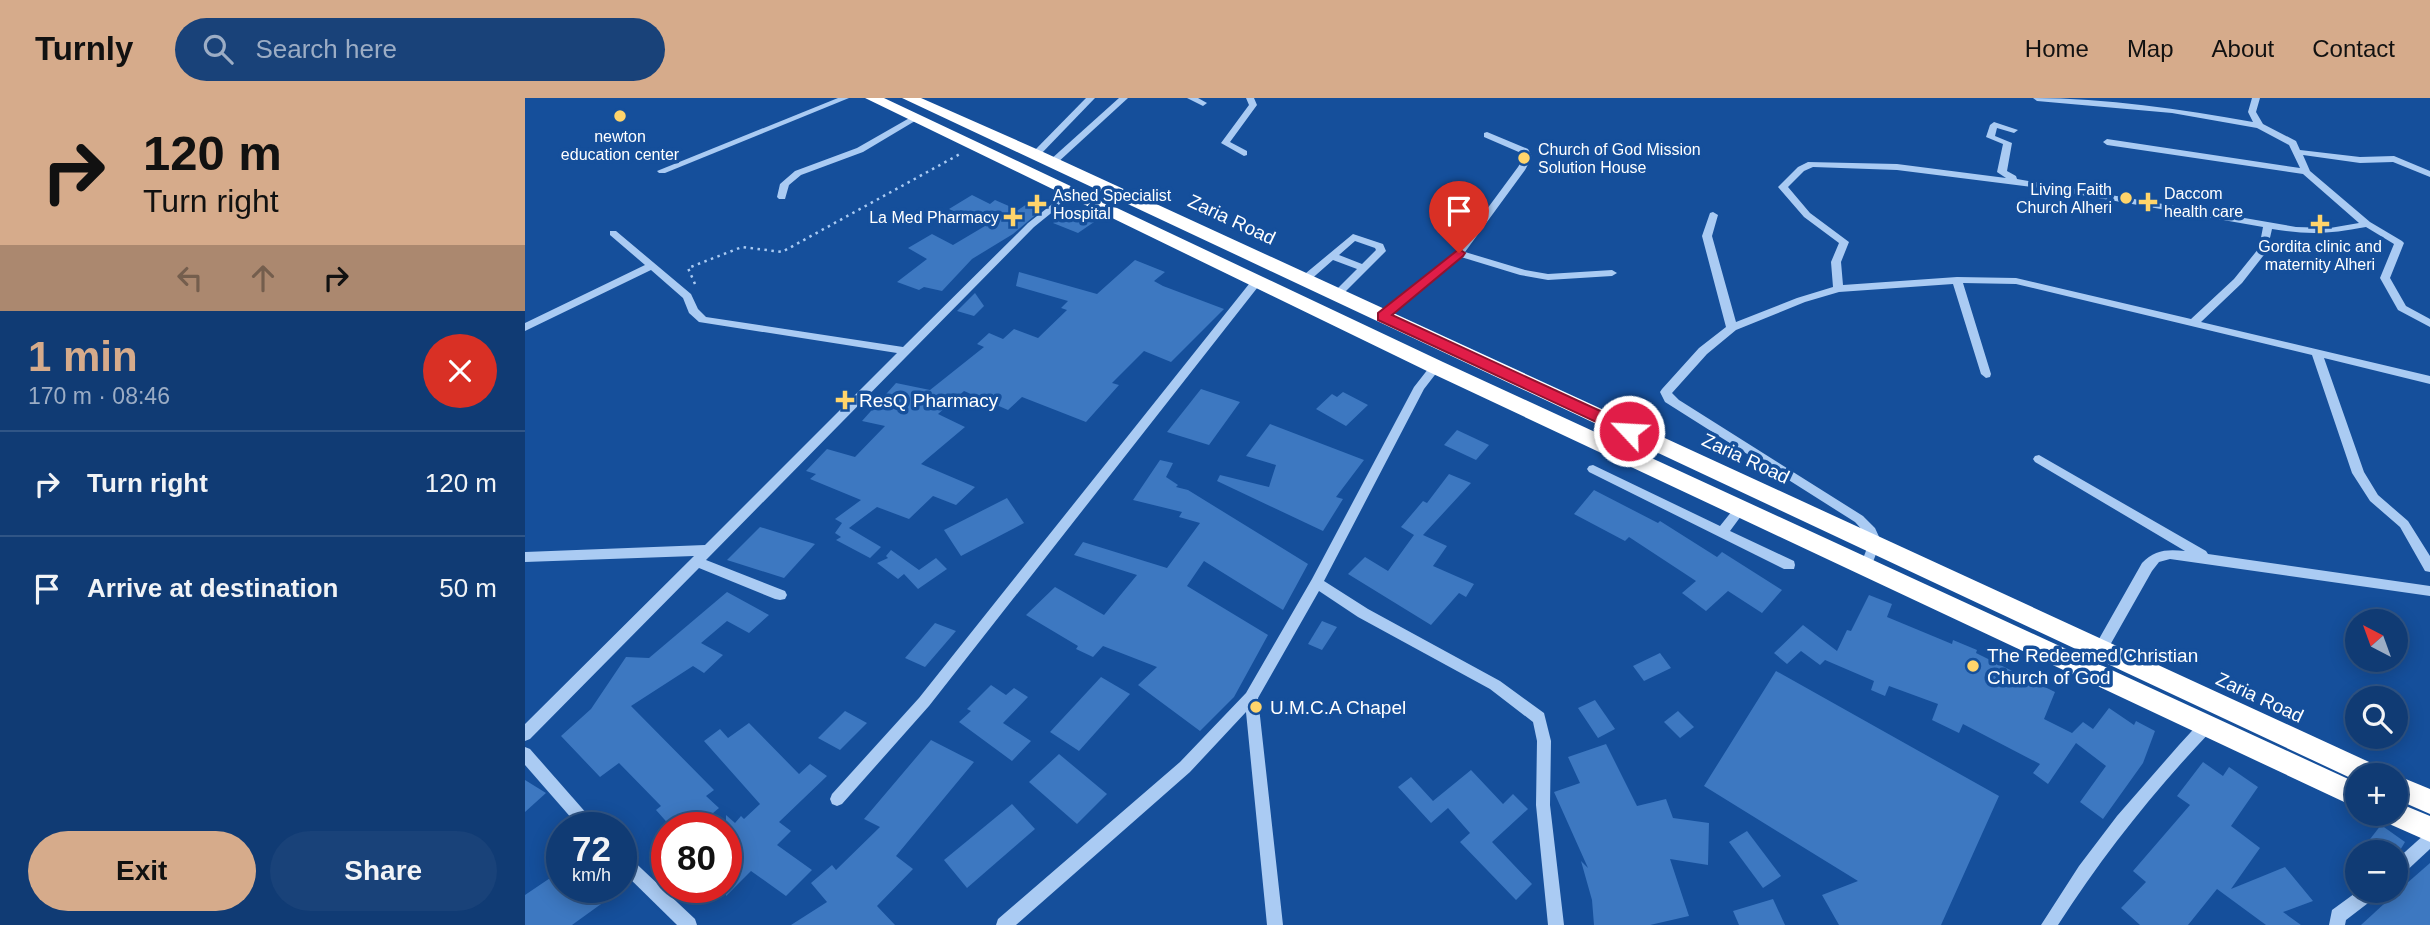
<!DOCTYPE html>
<meta charset="utf-8">
<style>
:root{--surface:#103b74;--page:#194279;--text:#f1f3f6;--muted:#9cadc5;--line:#305586;--accent:#d6ab8b}
body{margin:0;font-family:Helvetica,sans-serif;background:var(--page);color:var(--text);height:100vh;display:flex;flex-direction:column;font-size:26px;white-space:nowrap}
*{box-sizing:border-box;margin:0}
p{font-size:23px;color:var(--muted)}
.icon{flex:none;width:38px;height:38px;fill:none;stroke:currentColor;stroke-width:2;stroke-linecap:round;stroke-linejoin:round}
.map{position:relative;flex:1;overflow:hidden}
.panel{display:flex;flex-direction:column;background:var(--surface);width:525px}
.panel>*{flex:none}
.guide{background:#d6ab8b;color:#111;overflow:hidden}
.needle{width:46px;rotate:319deg}
.fabs{position:absolute;left:1820px;top:511px;display:grid;gap:14px}
.fabs a{display:grid;place-items:center;width:63px;height:63px;border-radius:50%;background:var(--surface);box-shadow:0 4px 18px #0003,0 0 0 2px var(--line);font-size:35px}
.speed{position:absolute;left:21px;top:714px;display:flex;gap:14px;font-size:35px;font-weight:700;text-align:center}
.speed>*{display:grid;place-content:center;width:91px;height:91px;border-radius:50%;background:var(--surface);box-shadow:0 4px 18px #0003,0 0 0 2px var(--line);line-height:1}
.speed small{font-size:18px;font-weight:400}
.speed .limit{border:10px solid #d22;background:#fff;color:#111}
.pin{position:absolute;display:grid;place-items:center;width:60px;height:60px;color:#fff;margin:-72px -30px;border-radius:50% 50% 50% 0;rotate:-45deg;box-shadow:0 0 7px #0007}
.pin .icon{rotate:45deg}
.me{position:absolute;width:77px;margin:-38px;rotate:295deg;stroke-linejoin:round;filter:drop-shadow(0 0 5px #0008)}
.turn{display:flex;align-items:center;gap:24px;height:147px;padding:0 28px;font-size:32px}
.turn .icon{width:91px;height:91px;stroke-width:2.5}
.turn b{display:block;font-size:49px;line-height:60px}
.lanes{display:flex;align-items:center;height:66px;padding:0 28px;background:#0003;justify-content:center;gap:35px;direction:ltr}
.lanes .off{opacity:.35}
.round{display:grid;place-items:center;flex:none;width:74px;height:74px;border-radius:37px;background:var(--page)}
.headline{display:flex;align-items:center;justify-content:space-between;height:119px;padding:0 28px}
h1{font-size:42px;font-weight:800;line-height:52px;color:var(--accent)}
.cta{display:flex;gap:14px;margin-top:auto;padding:14px 28px}
.cta a{flex:1;height:80px;border-radius:42px;background:var(--accent);color:#111;font-size:28px;font-weight:800;line-height:80px;text-align:center}
.cta a+a{background:var(--page);color:var(--text)}
ul{padding:0;list-style:none}
li{display:flex;align-items:center;gap:21px;height:105px;padding:0 28px;border-top:2px solid var(--line)}
li div{flex:1}
li b{display:block;font-size:26px}
li em{font-style:normal}
header{display:flex;align-items:center;gap:42px;box-sizing:border-box;height:98px;padding:0 35px;background:var(--accent);color:#111}
header strong{font-size:33px}
nav{display:flex;gap:38px;margin-inline-start:auto;font-size:24px}
.search{width:490px;height:63px;background:var(--page);display:flex;align-items:center;gap:18px;box-sizing:border-box;padding:0 24px;border-radius:38px;color:var(--muted);font-size:26px}
main{display:flex;flex:1;min-height:0}
.map>svg:first-child{display:block}
.building{fill:#3d78c1}
.lines{fill:none;stroke-linecap:round;stroke-linejoin:round}
.path{stroke:#aacbf3;stroke-width:2.5;stroke-dasharray:2.5 4.5;stroke-linecap:butt}
.minor{fill:#aacbf3;fill-rule:evenodd}
.highway{fill:#fff;fill-rule:evenodd}
.route{fill:#e11d48;stroke:#92132f;stroke-width:2}
.poi-dot{fill:#ffd46b;stroke:#154f9b;stroke-width:2.5}
.labels{text-anchor:middle;stroke-width:7;stroke-linejoin:round;paint-order:stroke}
.far-poi-label{font-size:16px;fill:#fff;stroke:#154f9b;text-anchor:start}
.street-label{font-size:19px;fill:#fff;stroke:#154f9b}
.poi-label{font-size:19px;fill:#fff;stroke:#154f9b;text-anchor:start}
</style>
<header>
<strong>Turnly</strong>
<div class="search"><svg class="icon" aria-label="search" viewBox="0 0 24 24"><circle cx="10" cy="10" r="6"/><path d="M15 15l6 6"/></svg>Search here</div>
<nav><a>Home</a><a>Map</a><a>About</a><a>Contact</a></nav>
</header>
<main>
<section class="panel">
<div class="guide">
<div class="turn"><svg class="icon" aria-label="right" viewBox="0 0 24 24"><path d="M7 20v-9h11M14 6l5 5-5 5"/></svg><div><b>120 m</b>Turn right</div></div>
<div class="lanes"><svg class="icon off" aria-label="left" viewBox="0 0 24 24"><path d="M17 20v-9H6M10 6l-5 5 5 5"/></svg><svg class="icon off" aria-label="ahead" viewBox="0 0 24 24"><path d="M12 20V5M6 11l6-6 6 6"/></svg><svg class="icon" aria-label="right" viewBox="0 0 24 24"><path d="M7 20v-9h11M14 6l5 5-5 5"/></svg></div>
</div>
<div class="headline"><div><h1>1 min</h1><p>170 m · 08:46</p></div><a class="round" style="background:#d93025;color:#fff"><svg class="icon" aria-label="close" viewBox="0 0 24 24"><path d="M6 6l12 12M18 6L6 18"/></svg></a></div>
<ul>
<li><svg class="icon" aria-label="right" viewBox="0 0 24 24"><path d="M7 20v-9h11M14 6l5 5-5 5"/></svg><div><b>Turn right</b></div><em>120 m</em></li>
<li><svg class="icon" aria-label="arrive" viewBox="0 0 24 24"><path d="M6 21V4h12l-3 4 3 4H6"/></svg><div><b>Arrive at destination</b></div><em>50 m</em></li>
</ul>
<div class="cta"><a>Exit</a><a>Share</a></div>
</section>
<div class="map">
<svg width="1905" height="827" viewBox="0 0 1905 827">
<rect width="100%" height="100%" fill="#154f9b"/>
<!-- building -->
<g class="building">
<polygon points="447,97 465,106 470,102 493,112 508,102 521,108 488,136 447,161 417,193 399,189 394,192 372,184 402,161 383,150 407,136 428,147 460,128 424,111"/>
<polygon points="544,114 555,115 572,122 553,135 528,125"/>
<polygon points="610,162 640,174 629,183 638,188 699,211 646,264 619,253 587,285 594,287 561,324 497,299 483,312 439,293 413,316 440,329 396,366 450,389 431,407 408,398 384,421 352,409 324,430 356,449 345,460 311,442 316,439 310,435 317,425 310,421 336,402 285,381 291,376 281,373 302,351 330,359 360,328 337,323 371,285 405,292 459,249 452,246 464,235 478,241 489,231 513,240 542,212 536,210 543,203 491,188 494,174 572,196"/>
<polygon points="450,195 459,208 449,218 432,213"/>
<polygon points="676,291 715,304 684,347 642,334"/>
<polygon points="818,294 843,307 821,328 791,311 807,296 812,299"/>
<polygon points="745,326 839,362 811,399 818,401 798,433 692,383 695,377 744,389 751,367 721,358"/>
<polygon points="932,332 964,347 951,362 919,347"/>
<polygon points="635,362 648,365 641,379 653,387 651,389 663,392 783,466 758,512 679,463 662,488 743,537 709,599 675,633 613,587 632,569 578,548 568,559 551,551 553,548 501,517 530,489 579,517 612,477 549,457 558,444 642,470 675,425 654,419 657,414 608,402"/>
<polygon points="924,376 946,385 898,437 922,448 908,468 949,486 941,499 934,495 906,527 823,476 840,459 863,473 889,437 876,429 898,403 902,405"/>
<polygon points="1069,392 1133,425 1135,423 1192,459 1197,454 1257,492 1237,515 1203,493 1181,513 1157,495 1171,483 1104,439 1100,443 1049,416"/>
<polygon points="482,400 499,425 436,458 419,432"/>
<polygon points="235,429 290,446 259,480 202,462"/>
<polygon points="366,452 394,472 411,460 422,471 393,491 379,476 373,481 352,465 363,460 361,458"/>
<polygon points="202,494 244,517 224,535 202,523 176,545 198,557 179,575 168,568 106,608 189,692 181,698 194,710 170,730 147,730 131,712 136,708 94,665 75,679 36,638 66,611 101,559 124,560"/>
<polygon points="1344,497 1367,506 1362,519 1427,546 1428,542 1452,552 1451,555 1530,594 1519,621 1547,635 1558,624 1568,631 1584,610 1609,627 1611,623 1630,633 1618,665 1578,721 1555,704 1581,668 1551,645 1523,686 1508,675 1515,666 1438,626 1434,635 1407,622 1413,606 1364,588 1360,598 1346,592 1349,583 1300,562 1295,567 1276,553 1262,566 1249,555 1278,527 1312,553 1322,532 1326,533"/>
<polygon points="797,523 812,529 797,552 783,546"/>
<polygon points="410,525 431,533 400,569 380,560"/>
<polygon points="1135,555 1146,570 1119,583 1108,568"/>
<polygon points="1251,573 1474,698 1416,827 1314,827 1297,797 1333,783 1179,688"/>
<polygon points="576,579 605,596 554,653 525,634"/>
<polygon points="466,587 481,597 489,590 503,599 478,625 506,643 487,663 434,624 446,613 442,611"/>
<polygon points="1070,602 1090,631 1073,640 1053,610"/>
<polygon points="320,613 342,625 315,652 293,640"/>
<polygon points="1153,613 1169,629 1155,640 1139,624"/>
<polygon points="224,625 274,676 285,666 302,678 254,724 266,733 252,747 287,772 261,798 226,773 201,798 201,717 210,725 216,718 219,721 235,706 179,643 195,631 203,640"/>
<polygon points="406,642 449,664 371,758 388,771 352,808 370,827 266,827 302,804 286,785 307,767 311,772 355,729 339,721"/>
<polygon points="1081,646 1112,708 1141,701 1148,720 1184,725 1183,767 1145,761 1164,818 1125,827 1069,827 1067,802 1056,763 1063,770 1029,694 1055,685 1043,659"/>
<polygon points="534,656 582,696 552,726 504,684"/>
<polygon points="1678,664 1698,678 1704,669 1733,689 1706,728 1735,750 1706,791 1760,769 1788,803 1758,814 1776,827 1741,827 1692,791 1663,827 1615,827 1596,810 1621,784 1608,773 1665,707 1652,698"/>
<polygon points="946,672 978,706 988,696 1003,711 967,744 1007,786 991,802 935,744 945,735 923,710 906,725 873,689 886,679 908,703"/>
<polygon points="0,682 21,695 0,714"/>
<polygon points="487,706 510,731 442,790 419,762"/>
<polygon points="1856,727 1880,744 1874,754 1835,754"/>
<polygon points="1222,733 1256,778 1238,790 1204,744"/>
<polygon points="1905,765 1905,827 1836,827 1873,793"/>
<polygon points="37,772 37,789 77,789 83,801 47,827 0,827 0,797"/>
<polygon points="1248,801 1260,827 1214,827 1208,813"/>
</g>
<g class="lines">
<!-- path -->
<polyline class="path" points="170,186 163,170 217,149 257,154 435,56"/>
<!-- minor -->
<g class="minor">
<polygon points="313,0 324,0 140,75 134,75 132,73"/>
<polygon points="561,0 570,0 514,58 508,58 508,54"/>
<polygon points="594,0 603,0 531,66 525,66 525,62"/>
<polygon points="662,0 673,0 682,5 678,8"/>
<polygon points="721,0 729,0 732,7 705,44 722,53 722,57 719,58 696,45 724,7"/>
<path d="M1508,0C1582,0 1655,11 1728,24L1723,14L1727,0H1735L1731,14L1738,26L1771,43L1775,52L1835,59L1869,58L1905,73V79L1868,64L1835,65L1778,57L1785,73L1845,124L1877,143L1879,145L1865,180L1881,208L1905,221V229L1873,212L1855,180L1869,146L1841,129C1804,136 1784,137 1747,131L1742,153L1717,185L1676,224L1905,278V286L1799,260L1839,374L1853,397L1883,423L1905,458V474L1900,473L1875,429L1845,403L1827,375L1787,257L1491,186L1438,185L1466,276L1465,279L1461,280L1456,276L1428,186L1314,194L1280,204L1211,232L1182,256L1147,295L1154,302L1338,418L1350,430L1356,443L1346,469L1345,473H1335L1334,469C1344,448 1347,442 1330,424L1140,304L1135,294L1137,291L1174,250L1201,229L1177,138L1185,115L1188,114L1193,117L1187,138L1211,224L1272,200L1308,189L1306,164L1314,145L1279,119L1253,89L1273,69L1283,64L1372,66L1481,80L1472,74L1478,46L1461,39L1465,27L1469,24L1493,32L1489,35L1472,30L1470,38L1487,45L1482,73L1491,78L1492,81L1771,129L1805,130L1834,125L1778,76L1582,47L1578,44L1582,41L1775,70L1764,47L1732,30L1647,15L1512,3ZM1288,69L1372,72L1522,91L1738,129L1734,150L1709,181L1666,221L1491,180L1432,179L1318,187L1316,164L1324,144L1285,115L1263,89L1279,73Z"/>
<polygon points="388,18 395,20 338,54 276,77 264,87 260,101 254,101 252,99 255,86 270,73 332,50"/>
<polygon points="962,34 1003,51 1007,59 1000,72 940,154 1000,172 1023,176 1087,172 1092,175 1087,178 1023,182 995,177 936,159 862,220 854,220 854,216 931,153 993,69 999,59 996,55 959,39 959,35"/>
<polygon points="548,90 551,91 551,95 509,129 181,462 260,493 262,497 260,501 255,502 250,501 174,470 5,641 0,643 0,626 169,458 0,464 0,454 180,447 372,255 174,224 164,215 158,200 126,172 0,233 0,225 120,167 85,137 85,133 91,133 166,196 173,211 181,219 378,249 503,125"/>
<path d="M828,136L858,146L861,153L815,199H807L806,197L832,171L808,162L783,184H775V180ZM830,143L850,150L851,152L837,166L814,157Z"/>
<polygon points="732,180 737,183 736,185 404,608 317,706 312,708 307,706 305,701 307,696 394,600 728,181"/>
<polygon points="911,265 916,269 899,291 799,483 843,511 975,583 1019,615 1026,643 1025,707 1039,827 1023,827 1011,707 1012,643 1008,624 965,591 833,519 794,493 733,600 758,827 742,827 721,614 665,674 491,827 471,827 473,821 655,664 721,595 787,481 889,289 907,266"/>
<path d="M1514,357L1681,453L1683,456L1905,488V498L1645,461L1634,464L1627,473L1580,556L1575,558L1570,556L1568,552L1570,548L1617,465C1629,452 1642,451 1660,453L1510,364L1508,361L1510,358Z"/>
<polygon points="1068,367 1195,428 1211,408 1219,408 1221,411 1219,414 1205,433 1269,463 1270,467 1269,471 1259,471 1064,374 1062,371 1064,368"/>
<path d="M1681,622L1686,623L1688,628L1686,633C1629,693 1578,757 1533,827H1516L1554,768L1592,718L1654,647L1676,623Z"/>
<polygon points="0,649 5,651 70,725 72,730 55,730 0,667"/>
<polygon points="1905,734 1905,751 1877,777 1871,780 1871,762 1900,736"/>
<polygon points="96,753 101,756 170,821 172,827 152,827 96,772"/>
<polygon points="1833,793 1853,793 1851,799 1821,822 1820,827 1804,827 1807,812"/>
</g>
<!-- highway -->
<g class="highway">
<polygon points="340,0 359,0 918,264 1832,685 1832,710 904,274"/>
<polygon points="377,0 396,0 516,53 1855,669 1859,677 1832,677 1832,683"/>
<polygon points="1870,677 1871,677 1905,691 1905,716 1871,701"/>
<polygon points="1871,704 1905,718 1905,744 1862,725 1858,716 1871,716"/>
</g>
</g>
<!-- route -->
<polygon class="route" points="934,151 940,155 938,158 867,217 1110,329 1110,337 1099,337 853,222 853,215"/>
<!-- markers -->
<g class="poi-dot">
<circle cx="95" cy="18" r="7"/>
<circle cx="999" cy="60" r="7"/>
<circle cx="1601" cy="100" r="7"/>
<path d="M1619.5 93.5h7v7h7v7h-7v7h-7v-7h-7v-7h7z"/>
<path d="M508.5 95.5h7v7h7v7h-7v7h-7v-7h-7v-7h7z"/>
<path d="M484.5 108.5h7v7h7v7h-7v7h-7v-7h-7v-7h7z"/>
<path d="M1791.5 115.5h7v7h7v7h-7v7h-7v-7h-7v-7h7z"/>
<path d="M316.5 291.5h7v7h7v7h-7v7h-7v-7h-7v-7h7z"/>
<circle cx="1448" cy="568" r="7"/>
<circle cx="731" cy="609" r="7"/>
</g>
<g class="labels">
<!-- far-poi labels -->
<g class="far-poi-label">
<text x="95" y="44" text-anchor="middle">newton<tspan x="95" dy="18">education center</tspan></text>
<text x="1013" y="57">Church of God Mission<tspan x="1013" dy="18">Solution House</tspan></text>
<text x="1587" y="97" text-anchor="end">Living Faith<tspan x="1587" dy="18">Church Alheri</tspan></text>
<text x="1639" y="101">Daccom<tspan x="1639" dy="18">health care</tspan></text>
<text x="528" y="103">Ashed Specialist<tspan x="528" dy="18">Hospital</tspan></text>
<text x="474" y="125" text-anchor="end">La Med Pharmacy</text>
<text x="1795" y="154" text-anchor="middle">Gordita clinic and<tspan x="1795" dy="18">maternity Alheri</tspan></text>
</g>
<!-- street labels -->
<g class="street-label">
<text transform="translate(707 121) rotate(25)" y="7">Zaria Road</text>
<text transform="translate(1221 360) rotate(25)" y="7">Zaria Road</text>
<text transform="translate(1735 599) rotate(25)" y="7">Zaria Road</text>
</g>
<!-- poi labels -->
<g class="poi-label">
<text x="334" y="309">ResQ Pharmacy</text>
<text x="1462" y="564">The Redeemed Christian<tspan x="1462" dy="22">Church of God</tspan></text>
<text x="745" y="616">U.M.C.A Chapel</text>
</g>
</g>
</svg>
<div class="fabs">
<a><svg class="needle" viewBox="-14 -14 28 28"><path d="M0-13l5 13h-10z" fill="#e53935"/><path d="M0 13l5-13h-10z" fill="#9cadc5"/></svg></a>
<a><svg class="icon" aria-label="search" viewBox="0 0 24 24"><circle cx="10" cy="10" r="6"/><path d="M15 15l6 6"/></svg></a>
<a>+</a>
<a>−</a>
</div>
<div class="speed"><div>72<small>km/h</small></div><div class="limit">80</div></div>
<div class="pin" style="left:934px;top:155px;background:#d93025"><svg class="icon" aria-label="arrive" viewBox="0 0 24 24"><path d="M6 21V4h12l-3 4 3 4H6"/></svg></div>
<svg class="me" style="left:1104px;top:333px" viewBox="-20 -20 40 40"><circle r="17" fill="#e11d48" stroke="#fff" stroke-width="3"/><path d="M0-11L8 9 0 5-8 9z" fill="#fff"/></svg>
</div>
</main>
